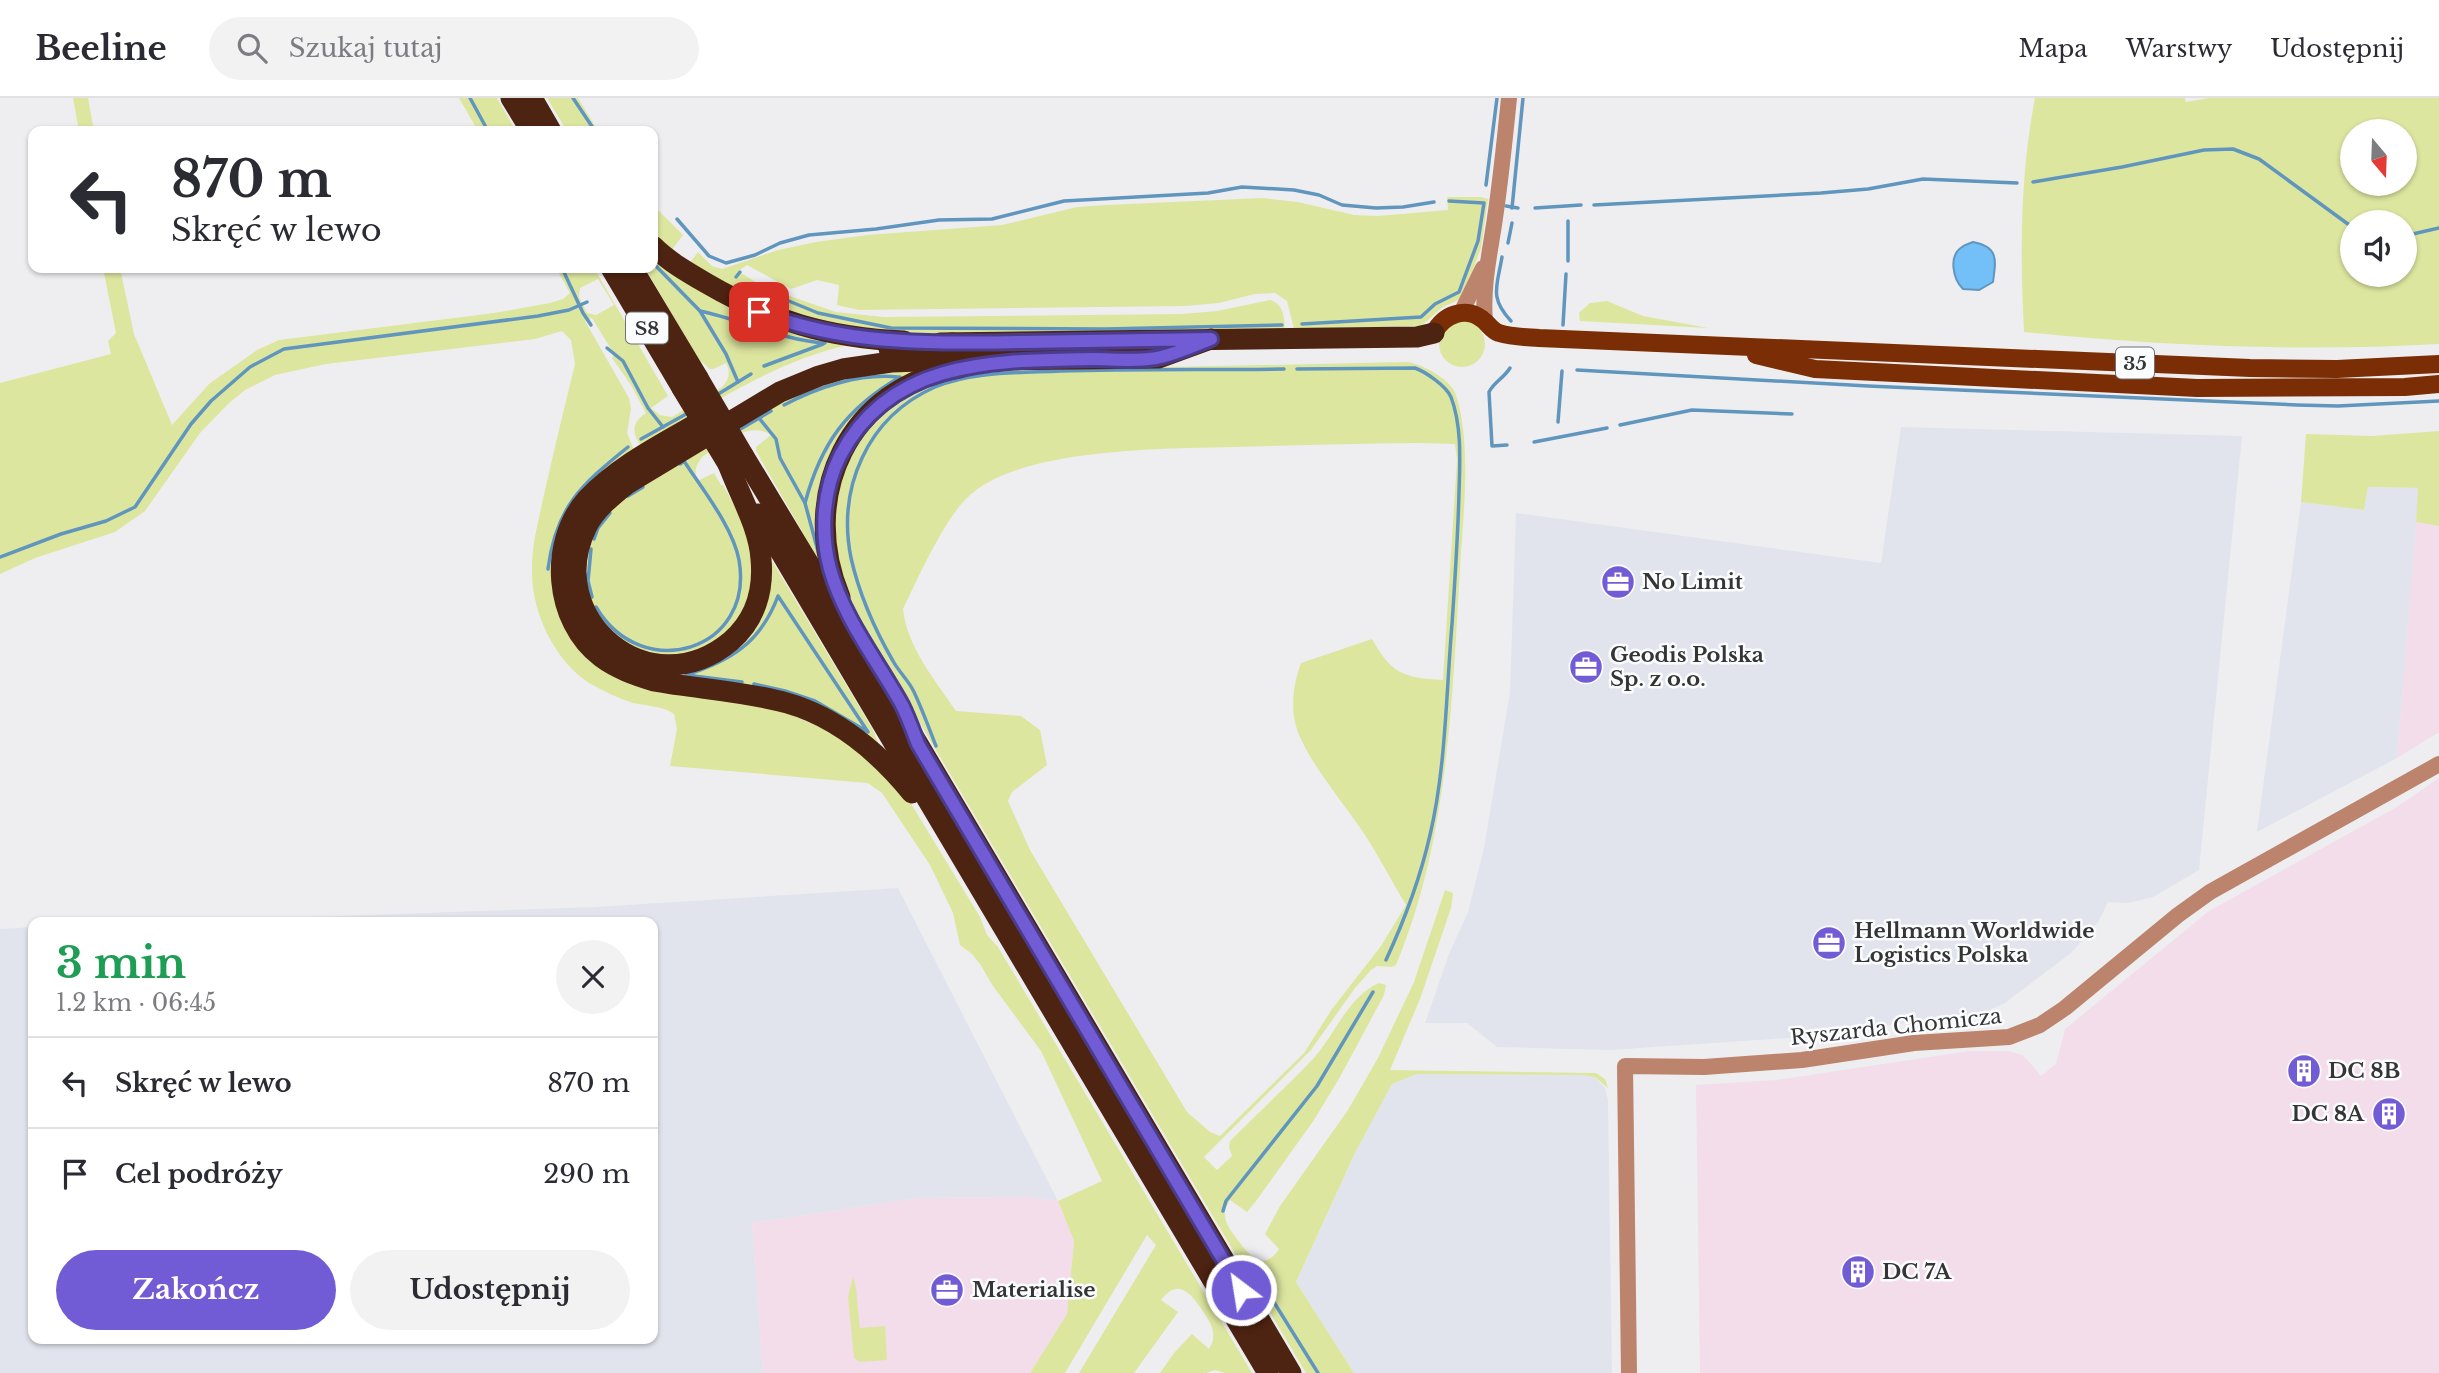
<!DOCTYPE html>
<html lang="pl">
<meta charset="utf-8">
<style>
:root{--surface:#fff;--page:#f2f2f3;--text:#2b2b33;--muted:#7c7c81;--line:#e1e1e2;--accent:#725cd6}
body{margin:0;font-family:"Libre Baskerville",serif;background:var(--page);color:var(--text);height:100vh;display:flex;flex-direction:column;font-size:26px;white-space:nowrap}
*{box-sizing:border-box;margin:0}
p{font-size:23px;color:var(--muted)}
.icon{flex:none;width:38px;height:38px;fill:none;stroke:currentColor;stroke-width:2;stroke-linecap:round;stroke-linejoin:round}
.map{position:relative;flex:1;overflow:hidden}
.sheet{position:absolute;left:28px;top:819px;width:630px;height:427px;display:flex;flex-direction:column;background:var(--surface);border-radius:14px;box-shadow:0 2px 5px #0004}
.sheet>*{flex:none}
.top-card{position:absolute;left:28px;top:28px;width:630px;height:147px;border-radius:14px;box-shadow:0 2px 5px #0004;background:#fff;color:var(--text);overflow:hidden}
.needle{width:46px;rotate:161deg}
.controls{position:absolute;left:2340px;top:21px;display:grid;gap:14px}
.controls a{display:grid;place-items:center;width:77px;height:77px;border-radius:50%;background:var(--surface);box-shadow:0 2px 5px #0004;font-size:35px}
.pin{position:absolute;display:grid;place-items:center;width:60px;height:60px;color:#fff;margin:-30px;border-radius:14px;box-shadow:0 4px 10px #0006}
.me{position:absolute;width:77px;margin:-38px;rotate:329deg;stroke-linejoin:round;filter:drop-shadow(0 0 5px #0008)}
.turn{display:flex;align-items:center;gap:24px;height:147px;padding:0 28px;font-size:32px}
.turn .icon{width:91px;height:91px;stroke-width:2.5}
.turn b{display:block;font-size:49px;line-height:60px}
.round{display:grid;place-items:center;flex:none;width:74px;height:74px;border-radius:37px;background:var(--page)}
.overview{display:flex;align-items:center;justify-content:space-between;height:119px;padding:0 28px}
h1{font-size:42px;font-weight:700;line-height:52px;color:#1e9e55}
.cta{display:flex;gap:14px;margin-top:auto;padding:14px 28px}
.cta a{flex:1;height:80px;border-radius:42px;background:var(--accent);color:#fff;font-size:28px;font-weight:700;line-height:80px;text-align:center}
.cta a+a{background:var(--page);color:var(--text)}
ul{padding:0;list-style:none}
li{display:flex;align-items:center;gap:21px;height:91px;padding:0 28px;border-top:2px solid var(--line)}
li div{flex:1}
li b{display:block;font-size:26px}
li em{font-style:normal}
header{display:flex;align-items:center;gap:42px;box-sizing:border-box;height:98px;padding:0 35px;background:var(--surface);border-bottom:2px solid var(--line)}
header strong{font-size:33px}
nav{display:flex;gap:38px;margin-inline-start:auto;font-size:24px}
.search{width:490px;height:63px;background:var(--page);display:flex;align-items:center;gap:18px;box-sizing:border-box;padding:0 24px;border-radius:38px;color:var(--muted);font-size:26px}
.map>svg:first-child{display:block}
.commercial{fill:#f3ddeb}
.built{fill:#e2e4ed}
.green{fill:#dde69f;fill-rule:evenodd}
.water{fill:#73c0f9;stroke:#6096be;stroke-width:2}
.lines{fill:none;stroke-linecap:round;stroke-linejoin:round}
.stream{stroke:#6096be;stroke-width:3.5}
.minor{stroke:#bc836d;stroke-width:16}
.major{stroke:#7b2e05;stroke-width:18}
.highway{stroke:#4d2311;stroke-width:21}
.highway-bridge{stroke:#4d2311;stroke-width:21}
.route-casing{stroke:#4a3c8b;stroke-width:18}
.route{stroke:#725cd6;stroke-width:12}
.labels{text-anchor:middle;stroke-width:5;stroke-linejoin:round;paint-order:stroke}
.shield{fill:#fbfcfe;stroke:#707172;stroke-width:2}
.shield-label{font-size:19px;font-weight:bold;fill:#353536}
.poi-label{font-size:21px;font-weight:bold;fill:#353536;stroke:#fbfcfe;text-anchor:start}
.street-label{font-size:21px;fill:#353536;stroke:#fbfcfe}
</style>
<header>
<strong>Beeline</strong>
<div class="search"><svg class="icon" aria-label="search" viewBox="0 0 24 24"><circle cx="10" cy="10" r="6"/><path d="M15 15l6 6"/></svg>Szukaj tutaj</div>
<nav><a>Mapa</a><a>Warstwy</a><a>Udostępnij</a></nav>
</header>
<div class="map">
<svg width="2439" height="1275" viewBox="0 0 2439 1275">
<rect width="100%" height="100%" fill="#eeeef0"/>
<!-- commercial -->
<g class="commercial">
<polygon points="2416,424 2439,428 2439,634 2397,660"/>
<polygon points="2439,680 2439,1275 1700,1275 1696,987 1776,982 1970,953 2008,953 2023,957 2041,978 2056,966 2065,931 2209,813 2395,710"/>
<polygon points="1030,1099 1058,1103 1074,1143 1067,1216 1030,1275 763,1275 752,1125 917,1100"/>
</g>
<!-- built -->
<g class="built">
<polygon points="1901,329 2242,338 2199,772 2153,799 2129,805 2108,804 2099,823 2071,855 2005,905 1985,914 1804,939 1610,952 1497,949 1467,925 1425,925 1449,856 1468,814 1484,750 1510,594 1516,415 1881,465"/>
<polygon points="2368,389 2419,390 2397,660 2257,734 2301,404 2364,412"/>
<polygon points="898,790 1058,1103 1030,1099 917,1100 752,1125 763,1275 0,1275 0,831 33,829 33,1241 653,1241 653,824 166,824 595,809"/>
<polygon points="1417,976 1582,977 1595,979 1605,990 1608,1002 1612,1275 1354,1275 1296,1184 1354,1057 1392,986"/>
</g>
<!-- green -->
<g class="green">
<polygon points="73,0 88,0 94,33 79,33"/>
<polygon points="459,0 497,0 516,33 478,33"/>
<polygon points="547,0 578,0 598,33 567,33"/>
<path d="M2035,0H2185L2186,4L2209,0H2439V246C2303,254 2160,248 2024,234C2020,156 2020,77 2035,0ZM2352,33H2404V86H2352ZM2352,124H2404V177H2352Z"/>
<path d="M1447,99H1481L1488,101L1481,150L1464,197C1458,204 1450,205 1443,209C1434,215 1429,224 1419,228L1294,231L1287,203L1275,195L1255,196L1219,205L1185,208L859,212L837,207L839,187L817,182L791,191L747,167L738,173L778,198L781,195L836,214L884,219L1182,216L1217,213L1270,202C1283,206 1284,217 1285,229L1279,233L923,237L871,235L835,229L784,216L733,194L693,171L653,140V107L683,137L671,153L689,166L698,154L712,168L722,171L778,152L816,144L867,137L1002,127L1077,109L1106,107L1262,100L1298,104L1354,117L1378,118L1448,112Z"/>
<path d="M653,157L853,246C775,262 709,308 641,348C631,335 632,324 646,315L631,287L612,260L614,256L592,220L585,223L629,300L631,311L627,335L634,352L591,385L579,548L769,607L839,637L907,699L980,819L987,837L998,849L1252,1275H1225L1215,1272L1206,1275H1160L1174,1255L1192,1236L1209,1251C1211,1247 1213,1245 1213,1240C1215,1229 1206,1218 1200,1209C1189,1193 1177,1181 1161,1202L1178,1214L1134,1275H1079L1156,1147L1147,1137L1065,1275H1030L1067,1216L1074,1143L1058,1103L1102,1083L1041,953L993,888L980,866L972,856L960,847L953,815L930,767L882,695L868,685L670,668L677,631L674,616C663,608 647,608 633,605C618,600 603,593 589,585C555,563 532,515 532,475C531,450 538,425 543,401C553,356 564,311 575,266L571,242L562,233L535,241L326,266L275,277L245,292L228,306L200,335L145,413L115,434L35,460L0,476V285L111,256L108,243L116,235L103,170H120L134,236L172,327L209,286L257,252L279,242L494,215L550,205L563,201L570,195L556,170H594L668,298L651,310L660,317L672,319L722,289C729,282 731,274 726,265C703,276 714,271 699,262L645,170H653ZM598,181L614,207L596,217L587,215L579,199L580,190Z"/>
<polygon points="1607,203 1643,218 1708,230 1580,223 1579,215 1590,205"/>
<circle cx="1462" cy="246" r="23"/>
<path d="M1418,246L922,257C896,258 869,259 843,265C791,277 746,306 701,333C665,355 619,374 592,407C509,508 657,636 744,540C758,525 767,504 770,483C771,476 770,469 772,463L872,630L880,649C848,624 814,603 773,593C710,579 625,591 583,529C571,511 566,490 567,468C568,425 597,393 632,371C659,354 686,338 714,322C747,302 781,281 818,269C843,260 869,257 896,254Z"/>
<path d="M1406,264C1421,265 1452,282 1456,297C1472,346 1463,420 1460,471C1452,604 1448,743 1396,867L1392,869L1377,868L1371,872L1355,890L1311,952L1204,1059L1217,1072L1232,1058L1229,1049L1230,1043C1257,1016 1285,990 1312,962C1334,939 1348,898 1379,885L1386,887L1384,897L1340,979L1314,1022L1256,1103L1247,1114L1230,1102C1227,1107 1224,1111 1225,1117C1225,1126 1232,1134 1237,1141C1249,1157 1263,1175 1279,1151L1265,1136L1280,1108L1348,1012L1378,960L1414,884L1445,792L1453,795L1451,810L1420,901L1390,972L1596,975L1605,981L1608,990L1595,979L1582,977L1417,976L1392,986L1354,1057L1296,1184L1354,1275H1306L861,526L841,483L832,419L845,368L865,333L906,298L965,275L983,273ZM1416,345L1455,346L1457,362L1443,582C1403,580 1391,575 1372,541L1301,565C1294,584 1290,608 1296,628C1305,660 1346,708 1365,737C1380,760 1392,784 1406,807L1381,848L1332,911L1304,955L1220,1038L1210,1034L1187,1014L1030,752L1008,703L1012,694L1047,667L1040,632L1021,618L956,613C935,582 907,549 903,511C918,480 944,422 967,400C1018,349 1165,351 1235,349C1295,347 1356,346 1416,345Z"/>
<path d="M932,269L846,336L822,468L756,353V349L771,337C748,322 724,346 703,358C696,367 694,372 697,383L714,375L721,387H723L747,431L755,481L739,524L704,552L666,559L623,546L590,509L585,449L612,406L763,311L838,280Z"/>
<polygon points="2439,333 2439,428 2416,424 2418,390 2368,389 2364,412 2301,404 2306,336 2372,338"/>
<polygon points="853,1178 856,1190 860,1230 885,1228 887,1262 860,1264 854,1260 848,1199"/>
</g>
<!-- water -->
<path class="water" d="M1973,144C1999,149 1996,162 1993,184L1979,192L1963,191C1953,181 1948,158 1962,149C1965,146 1969,146 1973,144Z"/>
<g class="lines">
<!-- stream -->
<g class="stream">
<polyline points="470,0 488,33"/>
<polyline points="573,0 595,33"/>
<polyline points="2033,84 2122,69 2204,52 2233,51 2259,61 2352,129"/>
<polyline points="1486,87 1497,0"/>
<polyline points="1594,107 1821,95 1868,91 1923,81 2017,85"/>
<polyline points="1506,108 1518,110"/>
<polyline points="1512,110 1523,0"/>
<polyline points="1535,110 1581,107"/>
<polyline points="677,121 709,158 726,165 755,157 780,145 809,137 876,131 939,122 992,121 1064,103 1208,95 1242,89 1294,92 1319,97 1342,107 1376,110 1403,109 1434,104"/>
<polyline points="1568,123 1568,163"/>
<polyline points="2404,138 2439,130"/>
<polyline points="1508,145 1512,125"/>
<path d="M1502,159C1497,189 1489,199 1511,223"/>
<polyline points="653,165 700,213"/>
<polyline points="562,170 583,215 591,227"/>
<polyline points="736,179 740,174"/>
<polyline points="777,195 784,201 818,215 891,230 1105,231 1282,227"/>
<polyline points="1302,226 1421,219 1435,206 1459,194 1478,143 1484,105 1449,103"/>
<polyline points="1563,227 1566,176"/>
<polyline points="607,250 623,263 648,310 663,329"/>
<polyline points="764,268 823,246"/>
<path d="M1297,271L1415,270C1426,274 1446,288 1451,299C1462,328 1460,364 1459,394C1458,438 1455,482 1452,526C1446,596 1446,669 1430,737C1420,781 1405,821 1386,862"/>
<polyline points="1577,272 1868,288 2297,307 2338,308 2439,303"/>
<path d="M738,284L726,256L700,213C743,222 781,242 825,245"/>
<polyline points="715,298 751,276"/>
<path d="M784,307C818,289 860,275 898,279"/>
<polyline points="759,320 776,341 780,360 805,405 819,457"/>
<polyline points="1558,324 1562,273"/>
<polyline points="1620,327 1692,312 1792,316"/>
<polyline points="737,333 771,313"/>
<polyline points="641,341 688,315"/>
<polyline points="1534,344 1607,330"/>
<path d="M1507,347L1492,348L1489,294C1494,284 1504,280 1510,270"/>
<polyline points="628,398 643,389"/>
<path d="M805,405C821,345 847,310 900,279"/>
<polyline points="594,441 598,430 610,415"/>
<polyline points="591,451 588,483 592,499"/>
<polyline points="0,459 61,436 106,423 135,409 191,326 211,303 250,269 284,251 538,218 569,212 587,204"/>
<path d="M548,471C556,409 581,387 628,349"/>
<path d="M596,509C642,587 755,553 739,462C733,429 702,391 684,363L680,366"/>
<path d="M742,584L686,577C731,563 761,544 778,498L868,634L815,603L785,593L754,586"/>
<path d="M936,648C929,630 922,611 914,594C909,583 899,574 893,563C875,532 859,495 851,460C837,390 867,319 935,289C973,273 1020,275 1061,273C1135,271 1210,272 1284,271"/>
<polyline points="1223,1113 1226,1103 1317,988 1373,894"/>
<polyline points="1247,1161 1318,1275"/>
</g>
<!-- minor -->
<g class="minor">
<polyline points="1461,215 1483,170"/>
<path d="M1485,223C1482,188 1490,155 1495,120C1501,80 1505,40 1509,0"/>
<polyline points="1629,1275 1625,968 1704,969 1802,962 1914,945 2009,939 2040,927 2065,910 2178,817 2210,794 2439,666"/>
</g>
<!-- major -->
<g class="major">
<path d="M1434,235C1443,217 1465,208 1482,221C1489,226 1491,232 1499,235C1512,239 1525,239 1539,240L2250,270L2337,271L2439,266"/>
<polyline points="1756,257 1815,271 2197,290 2405,289 2439,286"/>
</g>
<!-- highway -->
<g class="highway">
<polyline points="511,0 531,33"/>
<polyline points="532,0 551,33"/>
<path d="M653,148C668,163 687,174 706,185C771,223 829,240 904,243"/>
<polyline points="611,170 682,290"/>
<polyline points="632,170 698,280"/>
<polyline points="940,245 1417,239 1434,235"/>
<polyline points="889,251 953,245"/>
<path d="M710,318C668,343 621,365 587,401C548,445 554,523 601,559C617,571 635,577 654,583C698,591 744,593 787,605C837,619 880,656 912,695"/>
<polyline points="743,357 918,646 1291,1275"/>
<path d="M728,366C739,396 759,429 761,461C764,493 755,522 731,543C650,611 541,521 587,428C596,411 612,398 627,386L780,294L819,278L843,271L891,264L920,263L1159,260L1211,241"/>
<polyline points="758,416 1268,1275"/>
<path d="M840,499C798,398 848,289 960,270"/>
</g>
<!-- highway-bridge -->
<g class="highway-bridge">
<polyline points="698,280 743,357"/>
<polyline points="682,290 728,366"/>
</g>
</g>
<g class="lines">
<!-- route casing -->
<g class="route-casing">
<path id="route" d="M759,214C849,248 930,245 1023,244C1086,243 1148,242 1211,241C1195,247 1178,255 1161,259C1140,264 1114,261 1092,261C997,263 891,260 840,358C823,392 820,434 830,471C844,521 877,562 902,607C908,619 913,633 918,646L1241,1192"/>
</g>
<!-- route -->
<use href="#route" class="route"/>
</g>
<!-- icons -->
<defs>
<g id="office-disc" transform="scale(1.75)"><circle r="9.5" fill="#725cd6" stroke="#fbfcfe"/><path d="M-6-3h4V-5.5h4V-3h4V5H-6ZM-1-4.5V-3h2v-1.5ZM-6 0V1H6V0Z" fill="#fff"/></g>
<g id="building-disc" transform="scale(1.75)"><circle r="9.5" fill="#725cd6" stroke="#fbfcfe"/><path d="M-4-6H4V6H1V3H-1V6H-4ZM-2.5-4.3h1.7v1.8h-1.7ZM.8-4.3h1.7v1.8H.8ZM-2.5-1h1.7V.8h-1.7ZM.8-1h1.7V.8H.8Z" fill="#fff"/></g>
</defs>
<g fill-rule="evenodd">
<use href="#office-disc" x="1618" y="484"/>
<use href="#office-disc" x="1586" y="569"/>
<use href="#office-disc" x="1829" y="845"/>
<use href="#building-disc" x="2304" y="973"/>
<use href="#building-disc" x="2389" y="1016"/>
<use href="#building-disc" x="1858" y="1174"/>
<use href="#office-disc" x="947" y="1192"/>
</g>
<g class="labels">
<!-- shield labels -->
<g class="shield">
<rect x="626" y="214.5" width="42" height="31" rx="5"/>
<rect x="2116" y="249.5" width="38" height="31" rx="5"/>
</g>
<g class="shield-label">
<text x="647" y="237">S8</text>
<text x="2135" y="272">35</text>
</g>
<!-- poi labels -->
<g class="poi-label">
<text x="1642" y="491">No Limit</text>
<text x="1610" y="564">Geodis Polska<tspan x="1610" dy="24">Sp. z o.o.</tspan></text>
<text x="1854" y="840">Hellmann Worldwide<tspan x="1854" dy="24">Logistics Polska</tspan></text>
<text x="2328" y="980">DC 8B</text>
<text x="2364" y="1023" text-anchor="end">DC 8A</text>
<text x="1882" y="1181">DC 7A</text>
<text x="972" y="1199">Materialise</text>
</g>
<!-- street labels -->
<g class="street-label">
<text transform="translate(1896 929) rotate(-6)" y="7">Ryszarda Chomicza</text>
</g>
</g>
</svg>
<div class="controls">
<a><svg class="needle" viewBox="-14 -14 28 28"><path d="M0-13l5 13h-10z" fill="#e53935"/><path d="M0 13l5-13h-10z" fill="#7c7c81"/></svg></a>
<a><svg class="icon" aria-label="sound" viewBox="0 0 24 24"><path d="M4 9h4l5-4v14l-5-4H4zM17 9q2 3 0 6"/></svg></a>
</div>
<div class="pin" style="left:759px;top:214px;background:#d93025"><svg class="icon" aria-label="arrive" viewBox="0 0 24 24"><path d="M6 21V4h12l-3 4 3 4H6"/></svg></div>
<svg class="me" style="left:1241px;top:1192px" viewBox="-20 -20 40 40"><circle r="17" fill="#725cd6" stroke="#fff" stroke-width="3"/><path d="M0-11L8 9 0 5-8 9z" fill="#fff"/></svg>
<div class="top-card">
<div class="turn"><svg class="icon" aria-label="left" viewBox="0 0 24 24"><path d="M17 20v-9H6M10 6l-5 5 5 5"/></svg><div><b>870 m</b>Skręć w lewo</div></div>
</div>
<section class="sheet">
<div class="overview"><div><h1>3 min</h1><p>1.2 km · 06:45</p></div><a class="round"><svg class="icon" aria-label="close" viewBox="0 0 24 24"><path d="M6 6l12 12M18 6L6 18"/></svg></a></div>
<ul>
<li><svg class="icon" aria-label="left" viewBox="0 0 24 24"><path d="M17 20v-9H6M10 6l-5 5 5 5"/></svg><div><b>Skręć w lewo</b></div><em>870 m</em></li>
<li><svg class="icon" aria-label="arrive" viewBox="0 0 24 24"><path d="M6 21V4h12l-3 4 3 4H6"/></svg><div><b>Cel podróży</b></div><em>290 m</em></li>
</ul>
<div class="cta"><a>Zakończ</a><a>Udostępnij</a></div>
</section>
</div>
